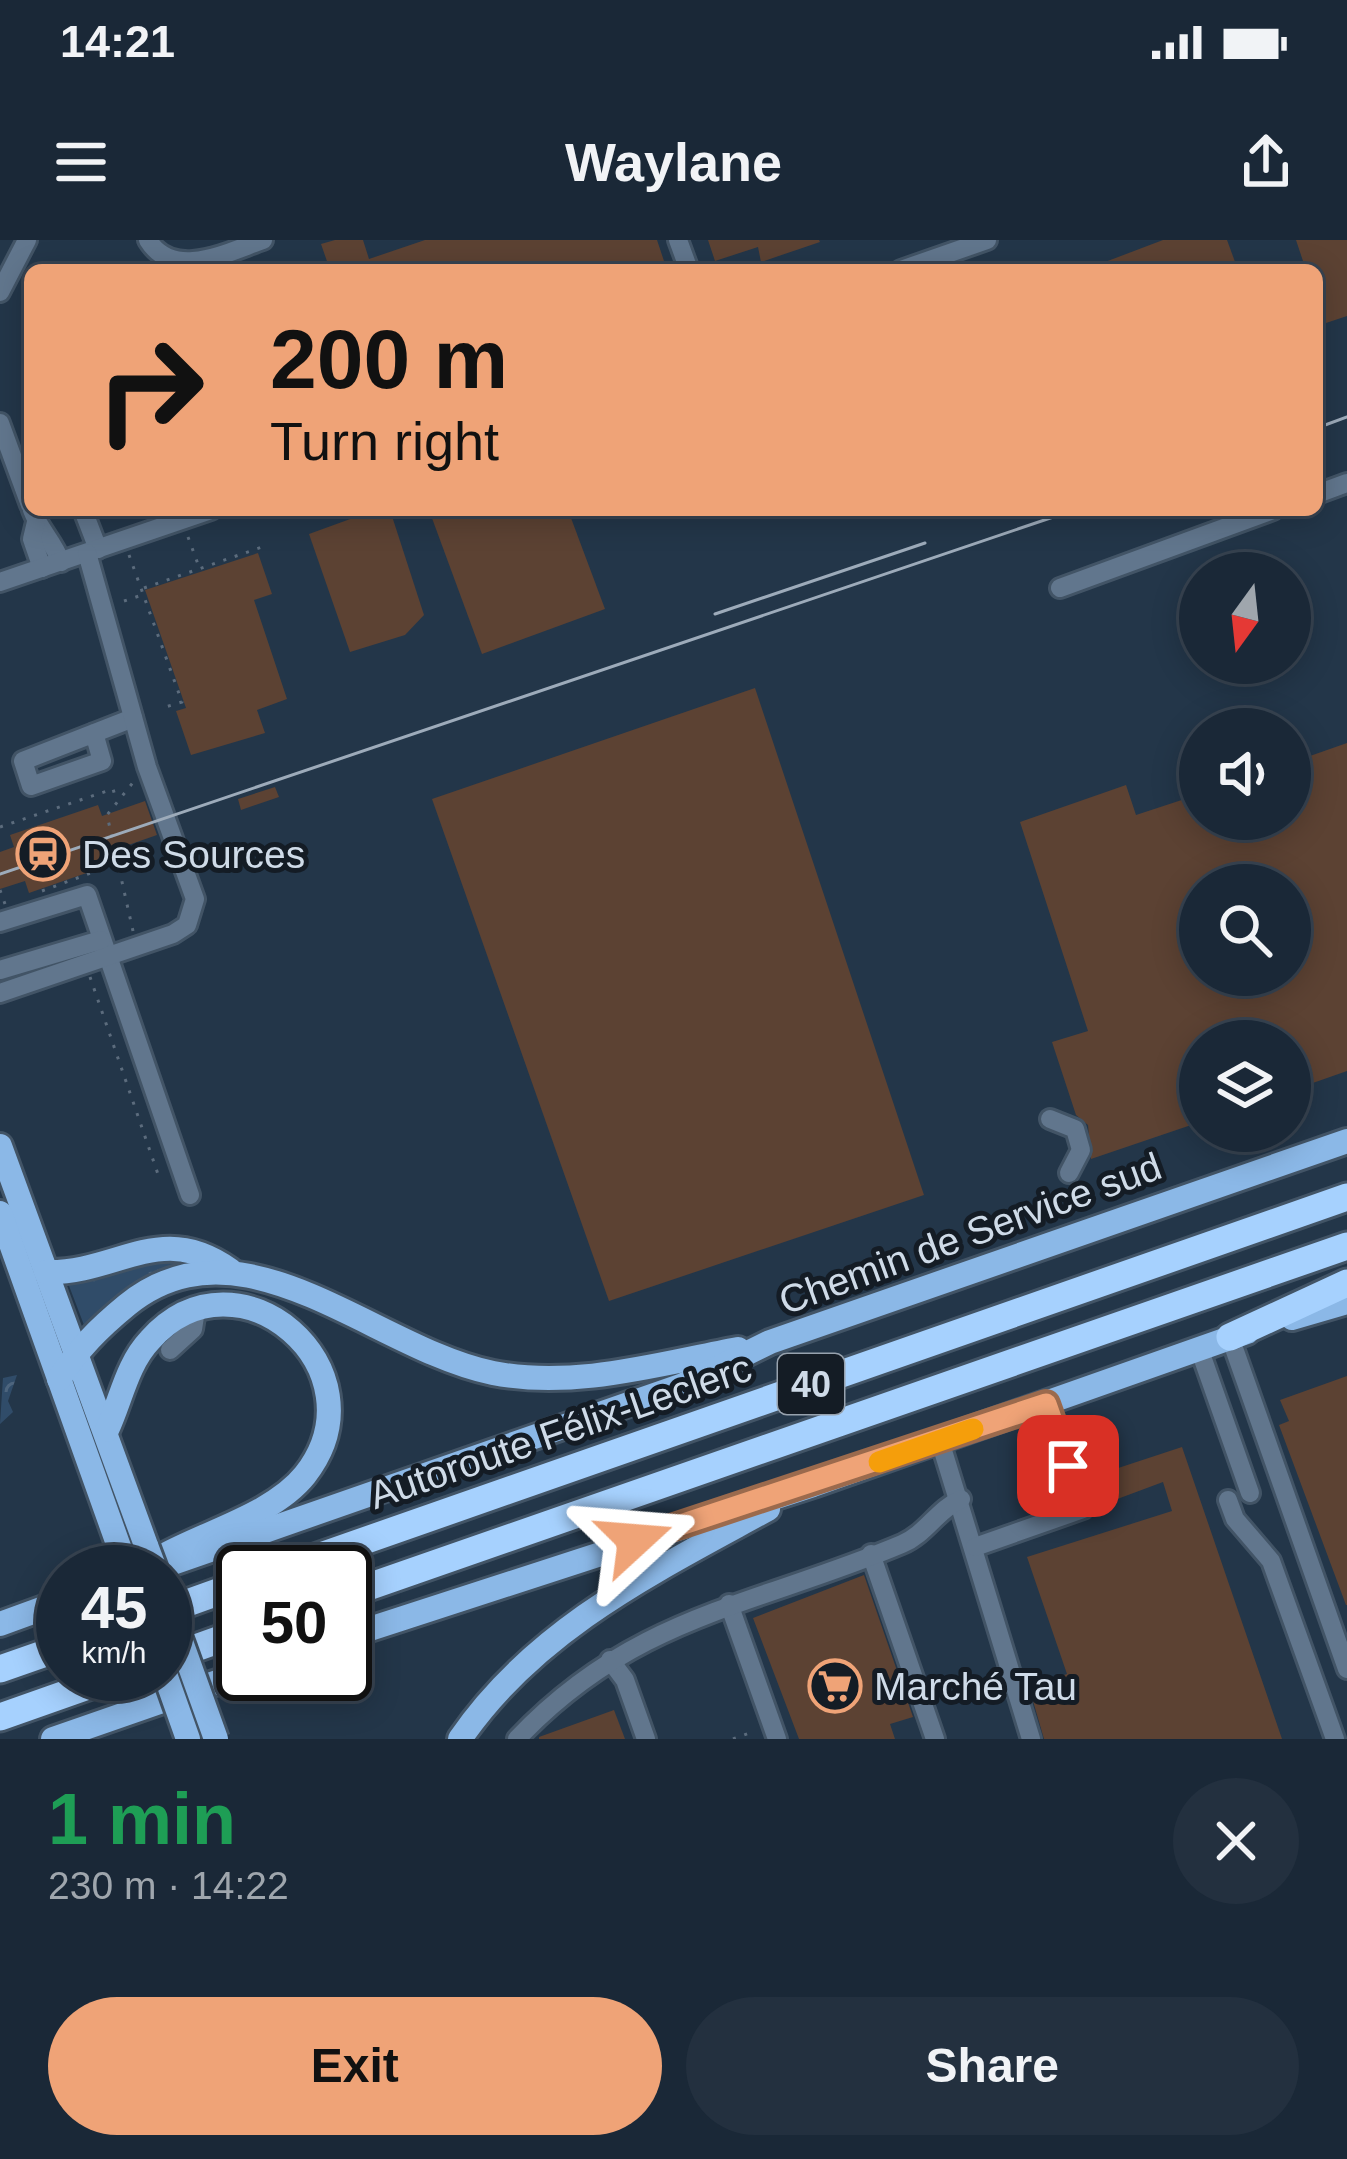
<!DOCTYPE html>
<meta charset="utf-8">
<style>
:root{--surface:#1a2837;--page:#23303f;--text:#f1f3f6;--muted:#9fa6ad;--line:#384452;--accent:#efa377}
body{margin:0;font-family:Helvetica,sans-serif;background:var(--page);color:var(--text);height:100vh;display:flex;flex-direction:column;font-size:45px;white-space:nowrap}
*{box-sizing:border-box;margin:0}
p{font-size:39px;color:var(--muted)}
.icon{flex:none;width:66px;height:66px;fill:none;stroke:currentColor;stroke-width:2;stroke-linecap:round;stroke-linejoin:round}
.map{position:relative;height:1499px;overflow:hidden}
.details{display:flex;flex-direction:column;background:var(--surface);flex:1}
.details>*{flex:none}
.hud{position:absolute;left:24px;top:24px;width:1299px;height:252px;border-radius:18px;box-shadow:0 6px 30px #0003,0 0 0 3px var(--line);background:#efa377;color:#111;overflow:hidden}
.needle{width:78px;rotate:195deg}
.tools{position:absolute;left:1179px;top:312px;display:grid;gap:24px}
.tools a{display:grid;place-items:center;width:132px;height:132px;border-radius:50%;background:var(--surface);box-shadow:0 6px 30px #0003,0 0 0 3px var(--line);font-size:60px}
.speed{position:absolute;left:36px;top:1305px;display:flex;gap:24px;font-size:60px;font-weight:700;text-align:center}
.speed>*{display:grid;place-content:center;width:156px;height:156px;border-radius:50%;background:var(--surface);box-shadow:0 6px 30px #0003,0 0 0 3px var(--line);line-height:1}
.speed small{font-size:30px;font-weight:400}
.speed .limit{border:6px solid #111;border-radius:18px;background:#fff;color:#111}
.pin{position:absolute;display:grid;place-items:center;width:102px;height:102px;color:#fff;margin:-51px;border-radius:24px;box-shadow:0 6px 18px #0006}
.me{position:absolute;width:132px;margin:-66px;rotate:71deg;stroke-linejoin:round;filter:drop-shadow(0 0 9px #0008)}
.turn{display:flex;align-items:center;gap:42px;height:252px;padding:0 48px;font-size:54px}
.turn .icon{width:156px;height:156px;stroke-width:2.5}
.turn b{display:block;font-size:84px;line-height:102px}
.round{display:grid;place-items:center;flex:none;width:126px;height:126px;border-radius:63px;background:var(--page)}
.headline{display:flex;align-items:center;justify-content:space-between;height:204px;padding:0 48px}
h1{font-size:72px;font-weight:700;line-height:90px;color:#1e9e55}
.action{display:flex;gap:24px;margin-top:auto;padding:24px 48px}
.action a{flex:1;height:138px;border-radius:72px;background:var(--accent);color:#111;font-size:48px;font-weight:700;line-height:138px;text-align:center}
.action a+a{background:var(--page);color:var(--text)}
.status{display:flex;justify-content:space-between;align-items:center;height:84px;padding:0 60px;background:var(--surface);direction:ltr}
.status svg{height:33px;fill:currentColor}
header{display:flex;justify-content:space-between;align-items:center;height:156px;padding:0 48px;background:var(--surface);font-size:54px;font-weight:700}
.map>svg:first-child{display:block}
.grass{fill:url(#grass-tufts)}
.forest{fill:url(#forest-crowns)}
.building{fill:#5c4233;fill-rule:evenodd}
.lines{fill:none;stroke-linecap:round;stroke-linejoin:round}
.minor-casing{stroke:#425466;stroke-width:24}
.major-casing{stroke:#425466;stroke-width:30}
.highway-casing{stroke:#425466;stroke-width:33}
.path{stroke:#5c6c7d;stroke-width:3;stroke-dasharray:3 9;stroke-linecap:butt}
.minor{stroke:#61768d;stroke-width:18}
.major{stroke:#8bb8e7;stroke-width:24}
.highway{stroke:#a6d1fe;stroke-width:27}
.tram{stroke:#9dabba;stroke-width:3}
.major-bridge-casing{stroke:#425466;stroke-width:30;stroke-linecap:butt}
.major-bridge{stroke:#8bb8e7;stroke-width:24}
.route-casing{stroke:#9b6a4d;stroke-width:30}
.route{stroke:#efa377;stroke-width:21}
.slow{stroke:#f59e0b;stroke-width:21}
.labels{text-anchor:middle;stroke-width:10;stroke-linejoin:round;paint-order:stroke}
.shield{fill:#141c25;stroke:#97a2ae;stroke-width:3}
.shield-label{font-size:36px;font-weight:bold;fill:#cfdbe8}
.poi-label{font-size:39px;fill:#cfdbe8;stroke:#141c25;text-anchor:start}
.street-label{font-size:39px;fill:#cfdbe8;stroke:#141c25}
</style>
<div class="status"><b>14:21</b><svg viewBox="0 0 49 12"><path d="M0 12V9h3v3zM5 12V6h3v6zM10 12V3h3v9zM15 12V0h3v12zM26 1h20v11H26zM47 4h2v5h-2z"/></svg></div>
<header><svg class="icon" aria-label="menu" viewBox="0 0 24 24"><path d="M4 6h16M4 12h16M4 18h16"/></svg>Waylane<svg class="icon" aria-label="share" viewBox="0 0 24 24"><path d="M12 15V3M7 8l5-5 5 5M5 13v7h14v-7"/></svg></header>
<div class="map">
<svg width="1347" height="1499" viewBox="0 0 1347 1499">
<defs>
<pattern id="grass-tufts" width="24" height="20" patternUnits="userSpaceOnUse" patternTransform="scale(3)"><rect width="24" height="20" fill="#304c69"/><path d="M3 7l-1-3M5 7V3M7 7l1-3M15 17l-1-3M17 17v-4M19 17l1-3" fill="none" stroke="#4d657e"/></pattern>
<pattern id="forest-crowns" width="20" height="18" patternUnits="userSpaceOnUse" patternTransform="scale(3)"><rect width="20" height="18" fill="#304c69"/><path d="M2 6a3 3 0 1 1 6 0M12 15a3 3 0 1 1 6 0" fill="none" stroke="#4d657e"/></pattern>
</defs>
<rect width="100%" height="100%" fill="#233649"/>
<!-- grass -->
<polygon class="grass" points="197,1019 145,1037 84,1085 68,1043 146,1020"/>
<!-- forest -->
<polygon class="forest" points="17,1135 8,1161 13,1172 0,1184 3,1138"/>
<!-- building -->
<g class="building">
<polygon points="335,0 363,0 369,19 425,0 657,0 667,30 330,30 321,4"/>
<polygon points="708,0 819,0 820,2 761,22 758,7 715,21"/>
<polygon points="1163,0 1227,0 1238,30 1084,30"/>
<polygon points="1296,0 1347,0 1347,76 1323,84 1317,30 1306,30"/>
<polygon points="375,270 390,270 424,375 405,395 350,412 309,294"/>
<polygon points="429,270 568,270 605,369 482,414"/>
<polygon points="258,313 272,354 254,360 287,459 257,470 265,493 191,515 176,471 186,468 145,350"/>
<polygon points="755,448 924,955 609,1061 432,559"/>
<path d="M1347,503V831L1290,851V801H1200V882L1091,919L1088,885L1076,875L1052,802L1088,791L1020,582L1126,545L1136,575L1200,554V579H1290V523ZM1200,645H1290V735H1200Z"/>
<polygon points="275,547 279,557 241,570 238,559"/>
<polygon points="145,561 157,595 114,610 118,622 29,653 25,641 0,649 0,612 14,607 10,595 98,565 102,576"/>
<polygon points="1347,1136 1347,1365 1346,1365 1279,1185 1289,1181 1280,1160"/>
<polygon points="1182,1207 1282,1499 1044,1499 1029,1447 1067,1434 1027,1317 1172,1271 1163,1242 1112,1261 1103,1233"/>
<polygon points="864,1335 913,1477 890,1484 895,1499 799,1499 753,1378"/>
<polygon points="614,1470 625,1499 539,1499 539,1497"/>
</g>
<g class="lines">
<!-- minor casing -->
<g class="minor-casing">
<g id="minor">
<path d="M148,0C173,41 228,12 263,0"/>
<polyline points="678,0 689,30"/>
<polyline points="901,30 987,0"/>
<polyline points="0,52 27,0"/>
<polyline points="0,183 30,265"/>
<polyline points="1317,254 1347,243"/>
<path d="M32,270C39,289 53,301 61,322"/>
<polyline points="83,270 98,309"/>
<polyline points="36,282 32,299 42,328"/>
<polyline points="0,342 211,270"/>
<polyline points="1060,348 1273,270"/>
<polyline points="94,493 102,521 31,546 23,521 133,478"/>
<polyline points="0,682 87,655 190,955"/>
<polyline points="0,730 101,700"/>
<polyline points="0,753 173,694 187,685 195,659 147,527 87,313"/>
<polyline points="1050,879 1075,889 1081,910 1069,933"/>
<polyline points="1230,1097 1347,1429"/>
<polyline points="1199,1108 1250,1253"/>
<polyline points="170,1110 193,1089 196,1070"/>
<polyline points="940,1201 1031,1499"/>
<polyline points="1228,1260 1235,1279 1271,1321 1335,1499"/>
<polyline points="975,1307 1083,1269 1046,1164"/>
<polyline points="871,1314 935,1499"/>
<polyline points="729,1364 777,1499"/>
<polyline points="610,1420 625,1440 646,1499"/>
<path d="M517,1499C634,1375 755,1366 902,1304C926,1294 938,1269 961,1259"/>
</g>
</g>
<!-- major casing -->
<g class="major-casing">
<g id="major">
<polyline points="0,906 147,1308"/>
<polyline points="0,973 128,1332"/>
<path d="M46,1032C118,1034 160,980 230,1030"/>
<polyline points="1292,1078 1347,1062"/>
<path d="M59,1139C78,1109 99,1088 127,1065C243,971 374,1109 493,1133C574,1149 658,1124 738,1109"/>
<path d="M107,1190C121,1160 127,1124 150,1100C238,1001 387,1130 305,1235C274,1274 206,1292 163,1316"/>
<polyline points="147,1332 683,1145 770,1102 1347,901"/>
<polyline points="0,1384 63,1361"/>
<polyline points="345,1397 813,1245 1247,1092"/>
<polyline points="53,1499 243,1433"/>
<path d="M460,1499C535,1389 655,1331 768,1269"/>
</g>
</g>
<!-- highway casing -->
<g class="highway-casing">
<g id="highway">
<polyline points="1230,1097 1347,1043"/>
<polyline points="275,1332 1347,957"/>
<polyline points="345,1355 1347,1006"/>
<polyline points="165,1371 243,1343"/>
<polyline points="165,1419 243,1391"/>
<polyline points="0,1429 63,1407"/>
<polyline points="0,1477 122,1434"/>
</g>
</g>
<!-- path -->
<g class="path">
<polyline points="188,297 199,327"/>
<polyline points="129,315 182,462 162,468"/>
<polyline points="144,348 262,307"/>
<polyline points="124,361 142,355"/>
<polyline points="0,587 113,549 116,559"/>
<polyline points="0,650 5,664"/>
<polyline points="42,651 118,623"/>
<polyline points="133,691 107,575 135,540"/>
<polyline points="90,737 160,940"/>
<polyline points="733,1499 755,1491"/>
</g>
<!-- minor -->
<use href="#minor" class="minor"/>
<!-- major -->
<use href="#major" class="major"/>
<!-- highway -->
<use href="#highway" class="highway"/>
<!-- tram -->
<g class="tram">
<polyline points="1317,188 1347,177"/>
<polyline points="715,374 925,303"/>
<polyline points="0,634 1074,270"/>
</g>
<!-- major-bridge casing -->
<g class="major-bridge-casing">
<g id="major-bridge">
<polyline points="147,1308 156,1332"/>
<polyline points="165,1357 216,1499"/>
<polyline points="165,1434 188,1499"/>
</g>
</g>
<!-- major-bridge -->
<use href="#major-bridge" class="major-bridge"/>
</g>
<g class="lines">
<!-- route casing -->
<g class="route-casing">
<polyline id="route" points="635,1300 1046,1164 1068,1226"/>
</g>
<!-- route -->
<use href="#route" class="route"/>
<!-- slow -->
<polyline class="slow" points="879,1222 973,1189"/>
</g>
<!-- icons -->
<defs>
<g id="station-ring" transform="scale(2.7)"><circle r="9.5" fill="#141c25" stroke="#efa377" stroke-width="1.5"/><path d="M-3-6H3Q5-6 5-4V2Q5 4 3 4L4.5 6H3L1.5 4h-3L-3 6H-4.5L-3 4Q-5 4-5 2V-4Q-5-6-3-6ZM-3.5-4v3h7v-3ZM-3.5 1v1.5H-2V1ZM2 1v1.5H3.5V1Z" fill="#efa377"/></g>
<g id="supermarket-ring" transform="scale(2.7)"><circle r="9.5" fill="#141c25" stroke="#efa377" stroke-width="1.5"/><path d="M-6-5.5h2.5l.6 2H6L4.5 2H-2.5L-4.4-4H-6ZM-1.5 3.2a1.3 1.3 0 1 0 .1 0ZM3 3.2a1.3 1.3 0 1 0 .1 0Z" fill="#efa377"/></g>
</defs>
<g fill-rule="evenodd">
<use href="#station-ring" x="43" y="614"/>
<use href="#supermarket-ring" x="835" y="1446"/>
</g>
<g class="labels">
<!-- shield labels -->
<rect class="shield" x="778" y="1114" width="66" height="60" rx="9"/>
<g class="shield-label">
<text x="811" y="1157">40</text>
</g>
<!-- poi labels -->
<g class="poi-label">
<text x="82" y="628">Des Sources</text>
<text x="874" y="1460">Marché Tau</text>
</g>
<!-- street labels -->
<g class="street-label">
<text transform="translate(970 993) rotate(-20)" y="14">Chemin de Service sud</text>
<text transform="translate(560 1191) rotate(-19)" y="14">Autoroute Félix-Leclerc</text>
</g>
</g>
</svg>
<div class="tools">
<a><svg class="needle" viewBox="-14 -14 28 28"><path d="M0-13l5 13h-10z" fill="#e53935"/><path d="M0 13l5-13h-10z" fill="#9fa6ad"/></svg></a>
<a><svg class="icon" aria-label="sound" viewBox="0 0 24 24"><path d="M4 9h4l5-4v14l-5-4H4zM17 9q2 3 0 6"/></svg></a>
<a><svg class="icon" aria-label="search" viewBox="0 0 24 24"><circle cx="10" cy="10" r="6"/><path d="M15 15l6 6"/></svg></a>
<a><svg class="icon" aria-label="layers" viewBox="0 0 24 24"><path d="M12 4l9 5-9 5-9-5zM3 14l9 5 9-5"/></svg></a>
</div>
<div class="speed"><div>45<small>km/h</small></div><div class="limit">50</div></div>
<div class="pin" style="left:1068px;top:1226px;background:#d93025"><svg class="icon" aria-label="arrive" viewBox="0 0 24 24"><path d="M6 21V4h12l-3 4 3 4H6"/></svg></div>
<svg class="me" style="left:635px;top:1300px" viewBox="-20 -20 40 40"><path d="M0-17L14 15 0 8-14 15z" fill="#efa377" stroke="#fff" stroke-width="4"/></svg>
<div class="hud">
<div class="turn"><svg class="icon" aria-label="right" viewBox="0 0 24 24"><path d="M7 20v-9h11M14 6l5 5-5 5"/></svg><div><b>200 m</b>Turn right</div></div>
</div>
</div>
<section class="details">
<div class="headline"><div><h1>1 min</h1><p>230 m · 14:22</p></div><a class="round"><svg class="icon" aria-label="close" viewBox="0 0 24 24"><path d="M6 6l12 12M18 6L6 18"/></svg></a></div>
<div class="action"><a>Exit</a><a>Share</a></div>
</section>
